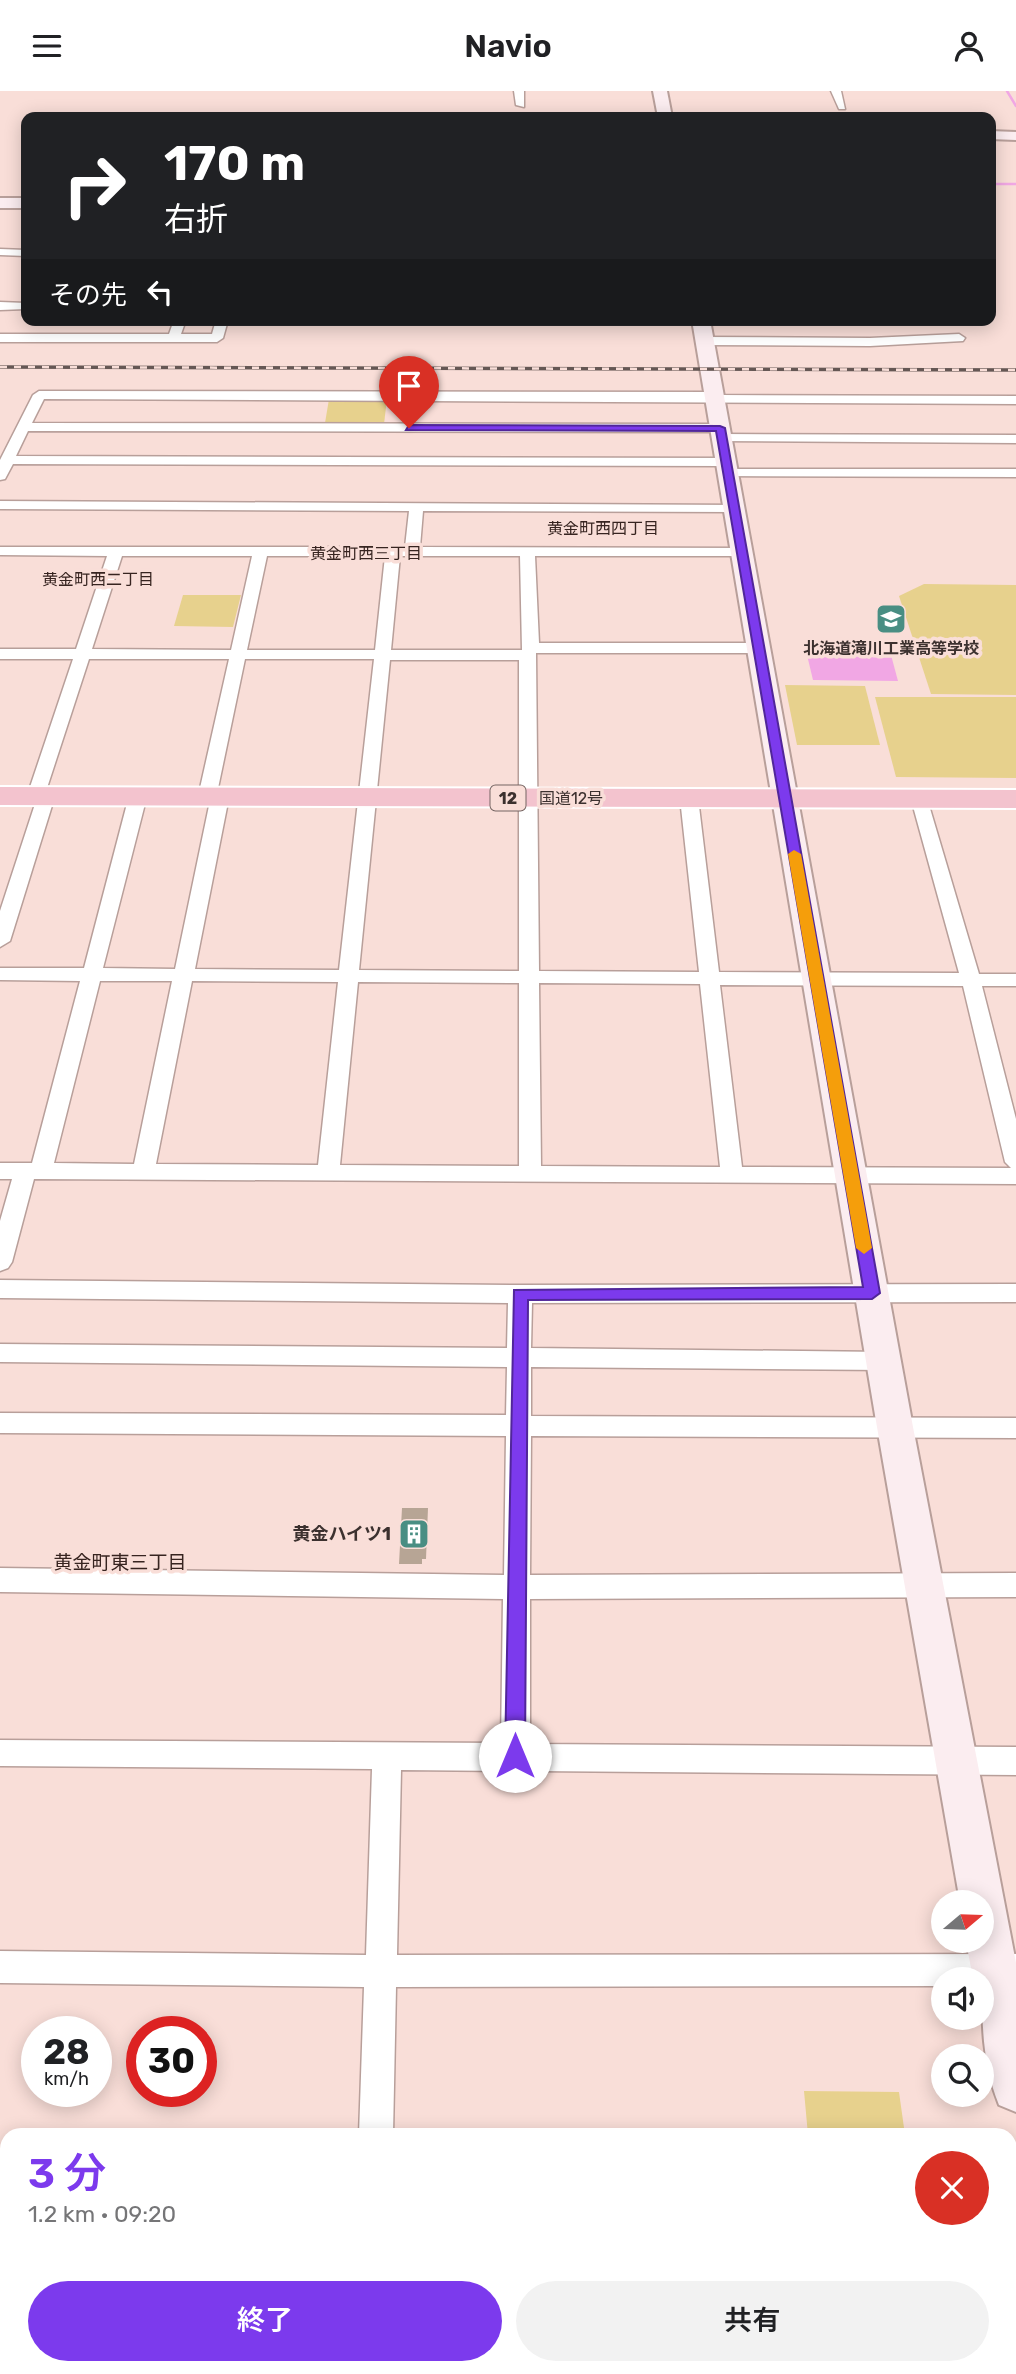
<!DOCTYPE html>
<html lang="ja">
<meta charset="utf-8">
<style>
:root{--surface:#fff;--page:#f2f2f2;--text:#202124;--muted:#757577;--accent:#7c3aed}
body{margin:0;font-family:Rubik,"Noto Sans JP",sans-serif;background:var(--page);color:var(--text);height:100vh;display:flex;flex-direction:column;font-size:26px;white-space:nowrap}
*{box-sizing:border-box;margin:0}
p{font-size:23px;color:var(--muted)}
.icon{flex:none;width:38px;height:38px;fill:none;stroke:currentColor;stroke-width:2;stroke-linecap:round;stroke-linejoin:round}
.map{position:relative;flex:1;overflow:hidden}
.side{position:absolute;left:0px;top:2037px;width:1017px;height:247px;display:flex;flex-direction:column;background:var(--surface);border-radius:21px 21px 0 0;box-shadow:0 4px 18px #0003}
.side>*{flex:none}
.banner{position:absolute;left:21px;top:21px;width:975px;height:214px;border-radius:14px;box-shadow:0 4px 18px #0003;background:#202124;color:#fff;overflow:hidden}
.needle{width:46px;rotate:71deg}
.tools{position:absolute;left:931px;top:1799px;display:grid;gap:14px}
.tools a{display:grid;place-items:center;width:63px;height:63px;border-radius:50%;background:var(--surface);box-shadow:0 4px 18px #0003;font-size:35px}
.speed{position:absolute;left:21px;top:1925px;display:flex;gap:14px;font-size:35px;font-weight:700;text-align:center}
.speed>*{display:grid;place-content:center;width:91px;height:91px;border-radius:50%;background:var(--surface);box-shadow:0 4px 18px #0003;line-height:1}
.speed small{font-size:18px;font-weight:400}
.speed .limit{border:10px solid #d22;background:#fff;color:#111}
.pin{position:absolute;display:grid;place-items:center;width:60px;height:60px;color:#fff;margin:-72px -30px;border-radius:50% 50% 50% 0;rotate:-45deg;box-shadow:0 0 7px #0007}
.pin .icon{rotate:45deg}
.me{position:absolute;width:77px;margin:-38px;rotate:0deg;stroke-linejoin:round;filter:drop-shadow(0 0 5px #0008)}
.turn{display:flex;align-items:center;gap:24px;height:147px;padding:0 28px;font-size:32px}
.turn .icon{width:91px;height:91px;stroke-width:2.5}
.turn b{display:block;font-size:49px;line-height:60px}
.then{display:flex;align-items:center;height:66px;padding:0 28px;background:#0003;gap:14px;font-size:26px}
.round{display:grid;place-items:center;flex:none;width:74px;height:74px;border-radius:37px;background:var(--page)}
.head{display:flex;align-items:center;justify-content:space-between;height:119px;padding:0 28px}
h1{font-size:42px;font-weight:600;line-height:52px;color:var(--accent)}
.cta{display:flex;gap:14px;margin-top:auto;padding:14px 28px}
.cta a{flex:1;height:80px;border-radius:42px;background:var(--accent);color:#fff;font-size:28px;font-weight:600;line-height:80px;text-align:center}
.cta a+a{background:var(--page);color:var(--text)}
header{display:flex;justify-content:space-between;align-items:center;height:91px;padding:0 28px;background:var(--surface);font-size:32px;font-weight:600}
.map>svg:first-child{display:block}
.green{fill:#e7d18d}
.water{fill:#f1a7e4}
.lines{fill:none;stroke-linecap:round;stroke-linejoin:round}
.stream{stroke:#f1a7e4;stroke-width:2.5}
.building{fill:#b7a595}
.street-casing{stroke:#b89f9a;stroke-width:3}
.secondary-casing{stroke:#b89f9a;stroke-width:4}
.highway-casing{stroke:#fff;stroke-width:4}
.street{fill:#fff;fill-rule:evenodd}
.secondary{fill:#fbedf0;fill-rule:evenodd}
.highway{fill:#f3c3ce;fill-rule:evenodd}
.rail-casing{stroke:#655754;stroke-width:3.5}
.rail{stroke:#f9ded8;stroke-width:2.5;stroke-dasharray:7;stroke-linecap:butt}
.route{fill:#7c3aed;stroke:#51269a;stroke-width:2}
.slow{fill:#f59e0b}
.labels{text-anchor:middle;stroke-width:7;stroke-linejoin:round;paint-order:stroke}
.far-neighbourhood-label{font-size:16px;fill:#372420;stroke:#f9ded8}
.far-poi-label{font-size:16px;font-weight:bold;fill:#3c312f;stroke:#f9ded8}
.shield{fill:#f9ded8;stroke:#756562;stroke-width:2}
.shield-label{font-size:16px;font-weight:bold;fill:#3c312f}
.far-street-label{font-size:16px;fill:#3c312f;stroke:#f9ded8}
.poi-label{font-size:18px;font-weight:bold;fill:#3c312f;stroke:#f9ded8;text-anchor:end}
.neighbourhood-label{font-size:19px;fill:#372420;stroke:#f9ded8}
</style>
<header><svg class="icon" aria-label="menu" viewBox="0 0 24 24"><path d="M4 6h16M4 12h16M4 18h16"/></svg>Navio<svg class="icon" aria-label="person" viewBox="0 0 24 24"><circle cx="12" cy="8" r="4"/><path d="M4 21q1-7 8-7t8 7"/></svg></header>
<div class="map">
<svg width="1016" height="2283" viewBox="0 0 1016 2283">
<rect width="100%" height="100%" fill="#f9ded8"/>
<!-- green -->
<g class="green">
<polygon points="329,308 387,308 384,333 325,332"/>
<polygon points="924,493 1016,494 1016,604 931,603 899,505"/>
<polygon points="183,504 241,504 233,536 174,535"/>
<polygon points="785,594 865,595 880,654 797,654"/>
<polygon points="875,606 1016,606 1016,687 896,686"/>
<polygon points="804,2000 899,2001 905,2044 808,2044"/>
</g>
<!-- water -->
<polygon class="water" points="807,564 891,564 898,590 813,589"/>
<g class="lines">
<!-- stream -->
<g class="stream">
<polyline points="1007,0 1016,15"/>
<polyline points="990,93 1016,93"/>
</g>
</g>
<!-- building -->
<polygon class="building" points="402,1417 428,1417 426,1468 422,1468 422,1473 399,1473"/>
<g class="lines">
<!-- street casing -->
<g class="street-casing">
<g id="street">
<polygon points="514,0 524,0 524,16 516,14"/>
<polygon points="831,0 841,0 845,18 839,18"/>
<polygon points="0,158 26,159 26,165 0,164"/>
<polygon points="0,211 26,212 26,218 0,219"/>
<polygon points="174,229 186,229 181,243 212,243 216,229 228,229 223,247 217,251 0,251 0,243 169,243"/>
<polygon points="959,243 965,247 963,250 870,255 705,254 699,250 705,246 870,247"/>
<polygon points="39,300 714,301 720,304 1016,305 1016,313 44,308 32,332 720,333 727,337 720,341 28,340 16,365 726,367 733,371 726,375 13,373 5,388 0,389 0,369 33,304"/>
<polygon points="722,343 1016,344 1016,352 717,350 717,344"/>
<polygon points="728,378 1016,378 1016,386 723,385 723,379"/>
<path d="M0,410L739,414V420L734,421L423,420L420,456L741,457L748,461L741,465H535L539,552H758L766,557L758,562H536L539,880L699,881L680,707L689,702L698,707L719,881L959,882L911,708L914,704H926L979,883H1016V895H982L1016,1028V1093L34,1088L12,1171L8,1177L0,1180V1130L12,1088H0V1072H32L80,890L0,889V877H84L129,705L138,700L147,705L103,877L175,878L210,710H201L198,706L229,568H89L46,700L55,705L10,850L0,856V820L36,710L27,705L73,568H0V558H76L107,465L0,464V456H405L409,420L0,418ZM122,465H252L231,559L92,558ZM267,465H385L375,559H247ZM400,465H520L522,559H391ZM245,568H374L339,879L195,878L229,706L226,702H217ZM390,569H519V880L359,879ZM100,890H172L134,1073L54,1072ZM192,890L338,891L318,1074L156,1073ZM358,891L519,892V1075L340,1074ZM539,892L700,893L720,1076L541,1075ZM720,894L963,895L1005,1071L1011,1077L742,1076Z"/>
<polygon points="0,1189 520,1194 1016,1193 1016,1211 532,1212 531,1257 884,1261 893,1263 896,1270 893,1277 884,1279 531,1276 531,1325 1016,1327 1016,1347 531,1345 530,1484 1016,1482 1016,1506 530,1508 530,1653 1016,1656 1016,1684 401,1679 397,1864 1016,1863 1016,1895 982,1895 982,1888 943,1888 943,1895 396,1896 393,2044 359,2044 364,1896 0,1892 0,1860 366,1864 372,1678 0,1675 0,1649 501,1652 503,1508 0,1501 0,1477 504,1484 506,1345 0,1342 0,1322 506,1324 507,1276 0,1271 0,1253 507,1257 508,1212 0,1207"/>
<rect x="0" y="2107" width="7" height="34"/>
<rect x="1010" y="2113" width="6" height="34"/>
<rect x="350" y="2277" width="36" height="6"/>
</g>
</g>
<!-- secondary casing -->
<g class="secondary-casing">
<g id="secondary">
<polygon points="653,0 667,0 672,26 658,26"/>
<polygon points="990,40 1016,41 1016,49 990,48"/>
<rect x="0" y="107" width="26" height="10"/>
<path d="M692,229H710L913,1336L1016,1872V2021L999,2014C982,1972 982,1931 982,1888H973L966,1850H982V1811H960L877,1336Z"/>
</g>
</g>
<!-- highway casing -->
<g class="highway-casing">
<polygon id="highway" points="0,696 1016,699 1016,717 0,714"/>
</g>
<!-- street -->
<use href="#street" class="street"/>
<!-- secondary -->
<use href="#secondary" class="secondary"/>
<!-- highway -->
<use href="#highway" class="highway"/>
<!-- rail casing -->
<g class="rail-casing">
<polyline id="rail" points="0,276 1016,279"/>
</g>
<!-- rail -->
<use href="#rail" class="rail"/>
</g>
<!-- route -->
<polygon class="route" points="409,334 720,335 725,337 880,1202 872,1208 528,1209 525,1665 522,1671 515,1674 508,1671 505,1665 514,1199 863,1196 716,340 406,339"/>
<!-- slow -->
<polygon class="slow" points="794,759 801,763 872,1157 864,1163 856,1157 788,763"/>
<!-- icons -->
<defs>
<g id="school-square" transform="scale(1.575)"><rect x="-9" y="-9" width="18" height="18" rx="4" fill="#498e83" stroke="#f9ded8"/><path d="M0-5L7-2L0 1L-7-2ZM-4 1L0 2.5L4 1V4Q0 6-4 4Z" fill="#fff"/></g>
<g id="building-square" transform="scale(1.575)"><rect x="-9" y="-9" width="18" height="18" rx="4" fill="#498e83" stroke="#f9ded8"/><path d="M-4-6H4V6H1V3H-1V6H-4ZM-2.5-4.3h1.7v1.8h-1.7ZM.8-4.3h1.7v1.8H.8ZM-2.5-1h1.7V.8h-1.7ZM.8-1h1.7V.8H.8Z" fill="#fff"/></g>
</defs>
<g fill-rule="evenodd">
<use href="#school-square" x="891" y="528"/>
<use href="#building-square" x="414" y="1443"/>
</g>
<g class="labels">
<!-- far-neighbourhood labels -->
<g class="far-neighbourhood-label">
<text x="603" y="443">黄金町西四丁目</text>
<text x="366" y="468">黄金町西三丁目</text>
<text x="98" y="494">黄金町西二丁目</text>
</g>
<!-- far-poi labels -->
<g class="far-poi-label">
<text x="891" y="563">北海道滝川工業高等学校</text>
</g>
<!-- shield labels -->
<rect class="shield" x="490.5" y="694.5" width="35" height="25" rx="5"/>
<g class="shield-label">
<text x="508" y="713">12</text>
</g>
<!-- far-street labels -->
<g class="far-street-label">
<text x="571" y="713">国道12号</text>
</g>
<!-- poi labels -->
<g class="poi-label">
<text x="391" y="1449">黄金ハイツ1</text>
</g>
<!-- neighbourhood labels -->
<g class="neighbourhood-label">
<text x="120" y="1478">黄金町東三丁目</text>
</g>
</g>
</svg>
<div class="tools">
<a><svg class="needle" viewBox="-14 -14 28 28"><path d="M0-13l5 13h-10z" fill="#e53935"/><path d="M0 13l5-13h-10z" fill="#757577"/></svg></a>
<a><svg class="icon" aria-label="sound" viewBox="0 0 24 24"><path d="M4 9h4l5-4v14l-5-4H4zM17 9q2 3 0 6"/></svg></a>
<a><svg class="icon" aria-label="search" viewBox="0 0 24 24"><circle cx="10" cy="10" r="6"/><path d="M15 15l6 6"/></svg></a>
</div>
<div class="speed"><div>28<small>km/h</small></div><div class="limit">30</div></div>
<div class="pin" style="left:409px;top:337px;background:#d93025"><svg class="icon" aria-label="arrive" viewBox="0 0 24 24"><path d="M6 21V4h12l-3 4 3 4H6"/></svg></div>
<svg class="me" style="left:515px;top:1665px" viewBox="-20 -20 40 40"><circle r="19" fill="#fff"/><path d="M0-13L10 11 0 6-10 11z" fill="#7c3aed"/></svg>
<div class="banner">
<div class="turn"><svg class="icon" aria-label="right" viewBox="0 0 24 24"><path d="M7 20v-9h11M14 6l5 5-5 5"/></svg><div><b>170 m</b>右折</div></div>
<div class="then">その先<svg class="icon" aria-label="left" viewBox="0 0 24 24"><path d="M17 20v-9H6M10 6l-5 5 5 5"/></svg></div>
</div>
<section class="side">
<div class="head"><div><h1>3 分</h1><p>1.2 km · 09:20</p></div><a class="round" style="background:#d93025;color:#fff"><svg class="icon" aria-label="close" viewBox="0 0 24 24"><path d="M6 6l12 12M18 6L6 18"/></svg></a></div>
<div class="cta"><a>終了</a><a>共有</a></div>
</section>
</div>
